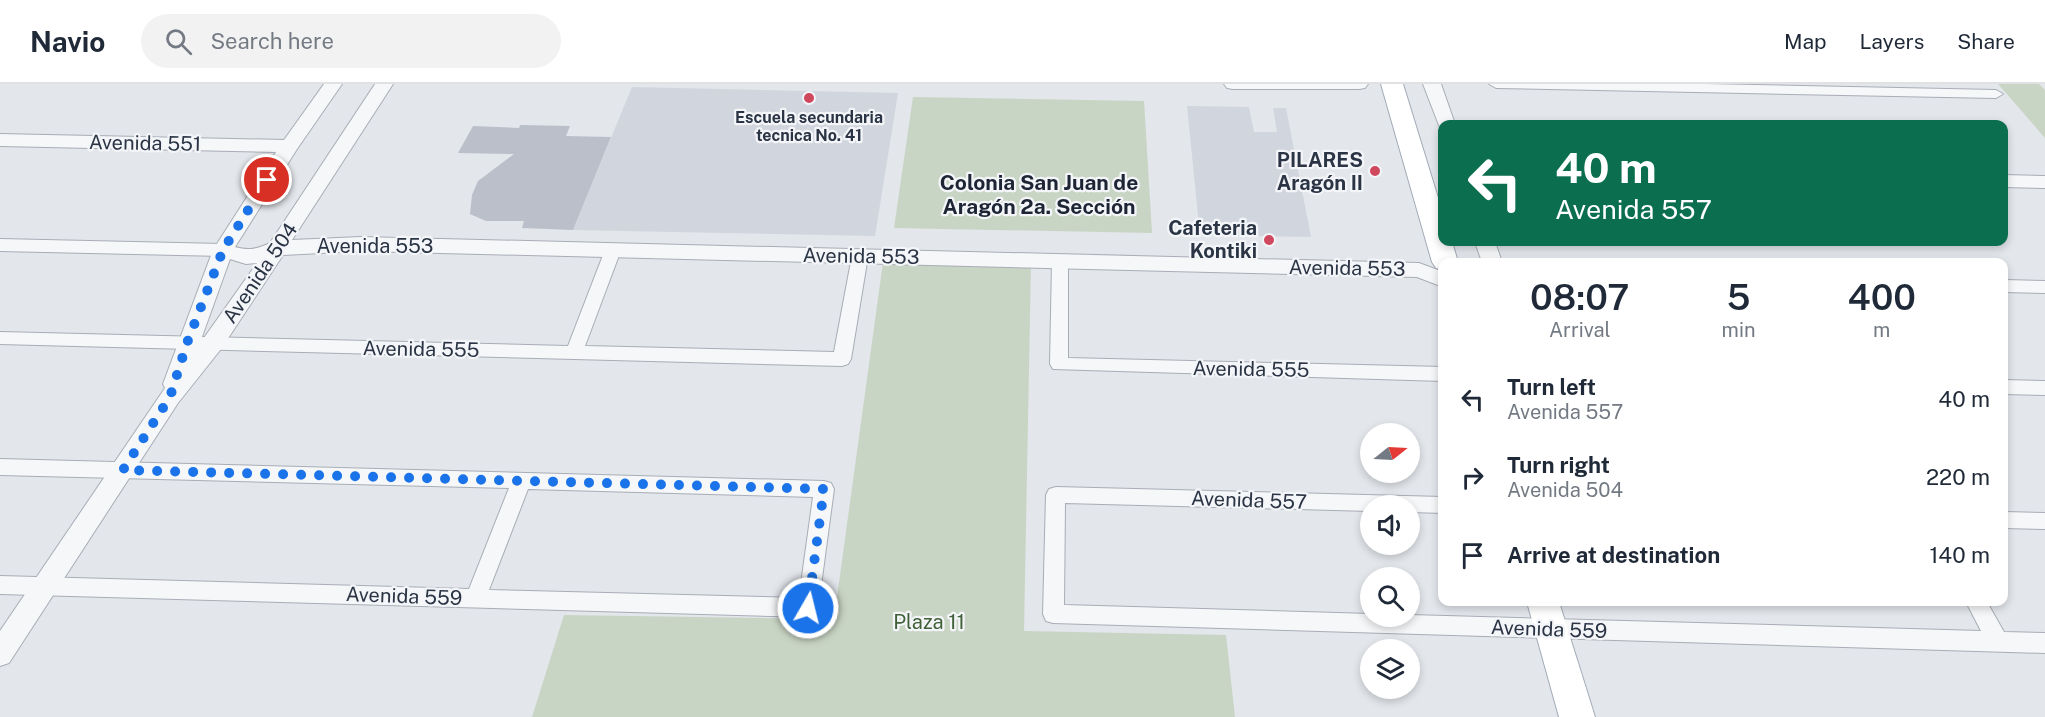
<!DOCTYPE html>
<meta charset="utf-8">
<style>
:root{--surface:#fff;--page:#f2f2f3;--text:#1f2937;--muted:#747a83;--line:#e0e1e3}
body{margin:0;font-family:"Public Sans",sans-serif;background:var(--page);color:var(--text);height:100vh;display:flex;flex-direction:column;font-size:22px;white-space:nowrap}
*{box-sizing:border-box;margin:0}
p{font-size:20px;color:var(--muted)}
.icon{flex:none;width:33px;height:33px;fill:none;stroke:currentColor;stroke-width:2;stroke-linecap:round;stroke-linejoin:round}
.map{position:relative;flex:1;overflow:hidden}
.details{position:absolute;left:1438px;top:174px;width:570px;height:348px;display:flex;flex-direction:column;background:var(--surface);border-radius:12px;box-shadow:0 3px 9px #0003}
.details>*{flex:none}
.guide{position:absolute;left:1438px;top:36px;width:570px;height:126px;border-radius:12px;box-shadow:0 3px 9px #0003;background:#0b6e4f;color:#fff;overflow:hidden}
.needle{width:39px;rotate:72deg}
.controls{position:absolute;left:1360px;top:339px;display:grid;gap:12px}
.controls a{display:grid;place-items:center;width:60px;height:60px;border-radius:50%;background:var(--surface);box-shadow:0 3px 9px #0003;font-size:30px}
.pin{position:absolute;display:grid;place-items:center;width:51px;height:51px;color:#fff;margin:-26px;border:3px solid #fff;border-radius:50%;box-shadow:0 2px 6px #0007}
.me{position:absolute;width:66px;margin:-33px;rotate:8deg;stroke-linejoin:round;filter:drop-shadow(0 0 4px #0008)}
.turn{display:flex;align-items:center;gap:21px;height:126px;padding:0 18px;font-size:27px}
.turn .icon{width:78px;height:78px;stroke-width:2.5}
.turn b{display:block;font-size:42px;line-height:51px}
.eta{display:flex;justify-content:space-evenly;align-items:center;height:102px;text-align:center}
.eta b{font-size:36px;font-weight:600;line-height:42px}
ul{padding:0;list-style:none}
li{display:flex;align-items:center;gap:18px;height:78px;padding:0 18px}
li div{flex:1}
li b{display:block;font-size:22px}
li em{font-style:normal}
header{display:flex;align-items:center;gap:36px;box-sizing:border-box;height:84px;padding:0 30px;background:var(--surface);border-bottom:2px solid var(--line)}
header strong{font-size:28px}
nav{display:flex;gap:33px;margin-inline-start:auto;font-size:21px}
.search{width:420px;height:54px;background:var(--page);display:flex;align-items:center;gap:15px;box-sizing:border-box;padding:0 21px;border-radius:33px;color:var(--muted);font-size:22px}
.map>svg:first-child{display:block}
.built{fill:#d1d5dd}
.green{fill:#c9d5c4}
.building{fill:#babfc9}
.lines{fill:none;stroke-linecap:round;stroke-linejoin:round}
.minor-casing{stroke:#a8adb6;stroke-width:2}
.tertiary-casing{stroke:#a8adb6;stroke-width:2}
.primary-casing{stroke:#a2abb7;stroke-width:2}
.minor{fill:#f6f7f9;fill-rule:evenodd}
.tertiary{fill:#f6f7f9;fill-rule:evenodd}
.primary{fill:#fff;fill-rule:evenodd}
.route{stroke:#1a73e8;stroke-width:10;stroke-dasharray:0 18}
.poi-dot{fill:#d0485e;stroke:#f3f5f8;stroke-width:2}
.labels{text-anchor:middle;stroke-width:4.5;stroke-linejoin:round;paint-order:stroke}
.far-poi-label{font-size:16px;font-weight:bold;fill:#2a3444;stroke:#f3f5f8}
.street-label{font-size:20px;fill:#2a3444;stroke:#f3f5f8}
.poi-label{font-size:20px;font-weight:bold;fill:#2a3444;stroke:#f3f5f8;text-anchor:end}
.park-label{font-size:20px;fill:#406038;stroke:#f3f5f8}
.neighbourhood-label{font-size:21px;font-weight:bold;fill:#1d2535;stroke:#f3f5f8}
</style>
<header>
<strong>Navio</strong>
<div class="search"><svg class="icon" aria-label="search" viewBox="0 0 24 24"><circle cx="10" cy="10" r="6"/><path d="M15 15l6 6"/></svg>Search here</div>
<nav><a>Map</a><a>Layers</a><a>Share</a></nav>
</header>
<div class="map">
<svg width="2045" height="633" viewBox="0 0 2045 633">
<rect width="100%" height="100%" fill="#e3e6eb"/>
<!-- built -->
<g class="built">
<polygon points="632,3 898,9 875,152 573,146"/>
<polygon points="1187,22 1249,23 1254,48 1277,48 1273,24 1286,24 1311,153 1200,151"/>
</g>
<!-- green -->
<g class="green">
<polygon points="1998,0 2039,0 2045,6 2045,54"/>
<polygon points="913,13 1144,17 1152,149 894,144"/>
<polygon points="883,178 1031,180 1024,547 1226,551 1235,633 532,633 564,531 834,535"/>
</g>
<!-- building -->
<polygon class="building" points="520,41 570,42 566,52 611,53 573,146 522,144 524,137 486,137 470,130 472,111 478,97 514,70 458,69 473,42 519,44"/>
<g class="lines">
<!-- minor casing -->
<g class="minor-casing">
<g id="minor">
<polygon points="1489,0 1705,0 1996,6 2003,10 1996,14 1496,4"/>
<polygon points="0,155 223,160 229,162 231,166 229,170 223,172 0,167"/>
<polygon points="613,160 619,162 621,166 585,262 834,268 852,172 854,168 866,168 868,172 851,275 848,280 842,282 0,260 0,248 568,262 605,166 607,162"/>
<polygon points="1060,171 1066,173 1068,177 1068,274 1443,283 1443,297 1053,285 1050,280 1052,177 1054,173"/>
<polygon points="2004,196 2045,197 2045,209 2004,208"/>
<polygon points="2004,296 2045,297 2045,311 2004,310"/>
<path d="M0,375L824,397L831,399L834,405L818,524L815,531L808,533L0,510V492L469,505L509,404L0,391ZM528,405L813,413L799,514L489,506Z"/>
<polygon points="1056,403 1443,413 1443,429 1410,428 1410,422 1371,422 1371,427 1065,419 1064,521 1371,530 1371,532 1410,531 1981,547 1966,518 1987,518 2004,548 2045,549 2045,569 1053,539 1046,537 1043,530 1046,411 1049,405"/>
<polygon points="2004,428 2045,429 2045,445 2004,444"/>
</g>
</g>
<!-- tertiary casing -->
<g class="tertiary-casing">
<g id="tertiary">
<path d="M324,0H342L297,65L235,163C249,167 257,165 270,159L375,0H393L292,156L361,153L1419,179L1443,188V203L1417,193L361,167L283,171L221,265L178,319L9,579L0,582V547L165,304L163,300L213,166L276,68L0,62V50L284,56ZM230,175L246,180L257,179L199,261Z"/>
<polygon points="1224,0 1368,0 1365,4 1359,5 1233,5 1227,4"/>
<polygon points="1423,0 1441,0 1455,40 1443,40 1443,45 1440,44"/>
<polygon points="2004,91 2045,92 2045,104 2004,103"/>
<polygon points="1475,158 1495,158 1502,178 1482,178"/>
</g>
</g>
<!-- primary casing -->
<g class="primary-casing">
<g id="primary">
<polygon points="1381,0 1403,0 1443,130 1443,158 1452,158 1458,178 1443,178 1443,186 1436,184 1432,178"/>
<polygon points="1527,518 1559,518 1595,633 1559,633"/>
</g>
</g>
<!-- minor -->
<use href="#minor" class="minor"/>
<!-- tertiary -->
<use href="#tertiary" class="tertiary"/>
<!-- primary -->
<use href="#primary" class="primary"/>
</g>
<g class="lines">
<!-- route -->
<polyline class="route" points="267,96 223,166 187,259 170,313 123,386 824,405 808,524"/>
</g>
<!-- markers -->
<g class="poi-dot">
<circle cx="809" cy="14" r="6"/>
<circle cx="1375" cy="87" r="6"/>
<circle cx="1269" cy="156" r="6"/>
</g>
<g class="labels">
<!-- far-poi labels -->
<g class="far-poi-label">
<text x="809" y="39">Escuela secundaria<tspan x="809" dy="18">tecnica No. 41</tspan></text>
</g>
<!-- street labels -->
<g class="street-label">
<text transform="translate(145 59) rotate(1)" y="7">Avenida 551</text>
<text x="375" y="169">Avenida 553</text>
<text transform="translate(861 172) rotate(1)" y="7">Avenida 553</text>
<text transform="translate(1347 184) rotate(1)" y="7">Avenida 553</text>
<text transform="translate(260 189) rotate(-56)" y="7">Avenida 504</text>
<text transform="translate(421 265) rotate(1)" y="7">Avenida 555</text>
<text transform="translate(1251 285) rotate(1)" y="7">Avenida 555</text>
<text transform="translate(1249 416) rotate(2)" y="7">Avenida 557</text>
<text transform="translate(404 512) rotate(2)" y="7">Avenida 559</text>
<text transform="translate(1549 545) rotate(2)" y="7">Avenida 559</text>
</g>
<!-- poi labels -->
<g class="poi-label">
<text x="1363" y="83">PILARES<tspan x="1363" dy="23">Aragón II</tspan></text>
<text x="1257" y="151">Cafeteria<tspan x="1257" dy="23">Kontiki</tspan></text>
</g>
<!-- park labels -->
<g class="park-label">
<text x="929" y="545">Plaza 11</text>
</g>
<!-- neighbourhood labels -->
<g class="neighbourhood-label">
<text x="1039" y="106">Colonia San Juan de<tspan x="1039" dy="24">Aragón 2a. Sección</tspan></text>
</g>
</g>
</svg>
<div class="controls">
<a><svg class="needle" viewBox="-14 -14 28 28"><path d="M0-13l5 13h-10z" fill="#e53935"/><path d="M0 13l5-13h-10z" fill="#747a83"/></svg></a>
<a><svg class="icon" aria-label="sound" viewBox="0 0 24 24"><path d="M4 9h4l5-4v14l-5-4H4zM17 9q2 3 0 6"/></svg></a>
<a><svg class="icon" aria-label="search" viewBox="0 0 24 24"><circle cx="10" cy="10" r="6"/><path d="M15 15l6 6"/></svg></a>
<a><svg class="icon" aria-label="layers" viewBox="0 0 24 24"><path d="M12 4l9 5-9 5-9-5zM3 14l9 5 9-5"/></svg></a>
</div>
<div class="pin" style="left:267px;top:96px;background:#d93025"><svg class="icon" aria-label="arrive" viewBox="0 0 24 24"><path d="M6 21V4h12l-3 4 3 4H6"/></svg></div>
<svg class="me" style="left:808px;top:524px" viewBox="-20 -20 40 40"><circle r="17" fill="#1a73e8" stroke="#fff" stroke-width="3"/><path d="M0-11L8 9 0 5-8 9z" fill="#fff"/></svg>
<div class="guide">
<div class="turn"><svg class="icon" aria-label="left" viewBox="0 0 24 24"><path d="M17 20v-9H6M10 6l-5 5 5 5"/></svg><div><b>40 m</b>Avenida 557</div></div>
</div>
<section class="details">
<div class="eta">
<div><b>08:07</b><p>Arrival</p></div>
<div><b>5</b><p>min</p></div>
<div><b>400</b><p>m</p></div>
</div>
<ul>
<li><svg class="icon" aria-label="left" viewBox="0 0 24 24"><path d="M17 20v-9H6M10 6l-5 5 5 5"/></svg><div><b>Turn left</b><p>Avenida 557</p></div><em>40 m</em></li>
<li><svg class="icon" aria-label="right" viewBox="0 0 24 24"><path d="M7 20v-9h11M14 6l5 5-5 5"/></svg><div><b>Turn right</b><p>Avenida 504</p></div><em>220 m</em></li>
<li><svg class="icon" aria-label="arrive" viewBox="0 0 24 24"><path d="M6 21V4h12l-3 4 3 4H6"/></svg><div><b>Arrive at destination</b></div><em>140 m</em></li>
</ul>
</section>
</div>
